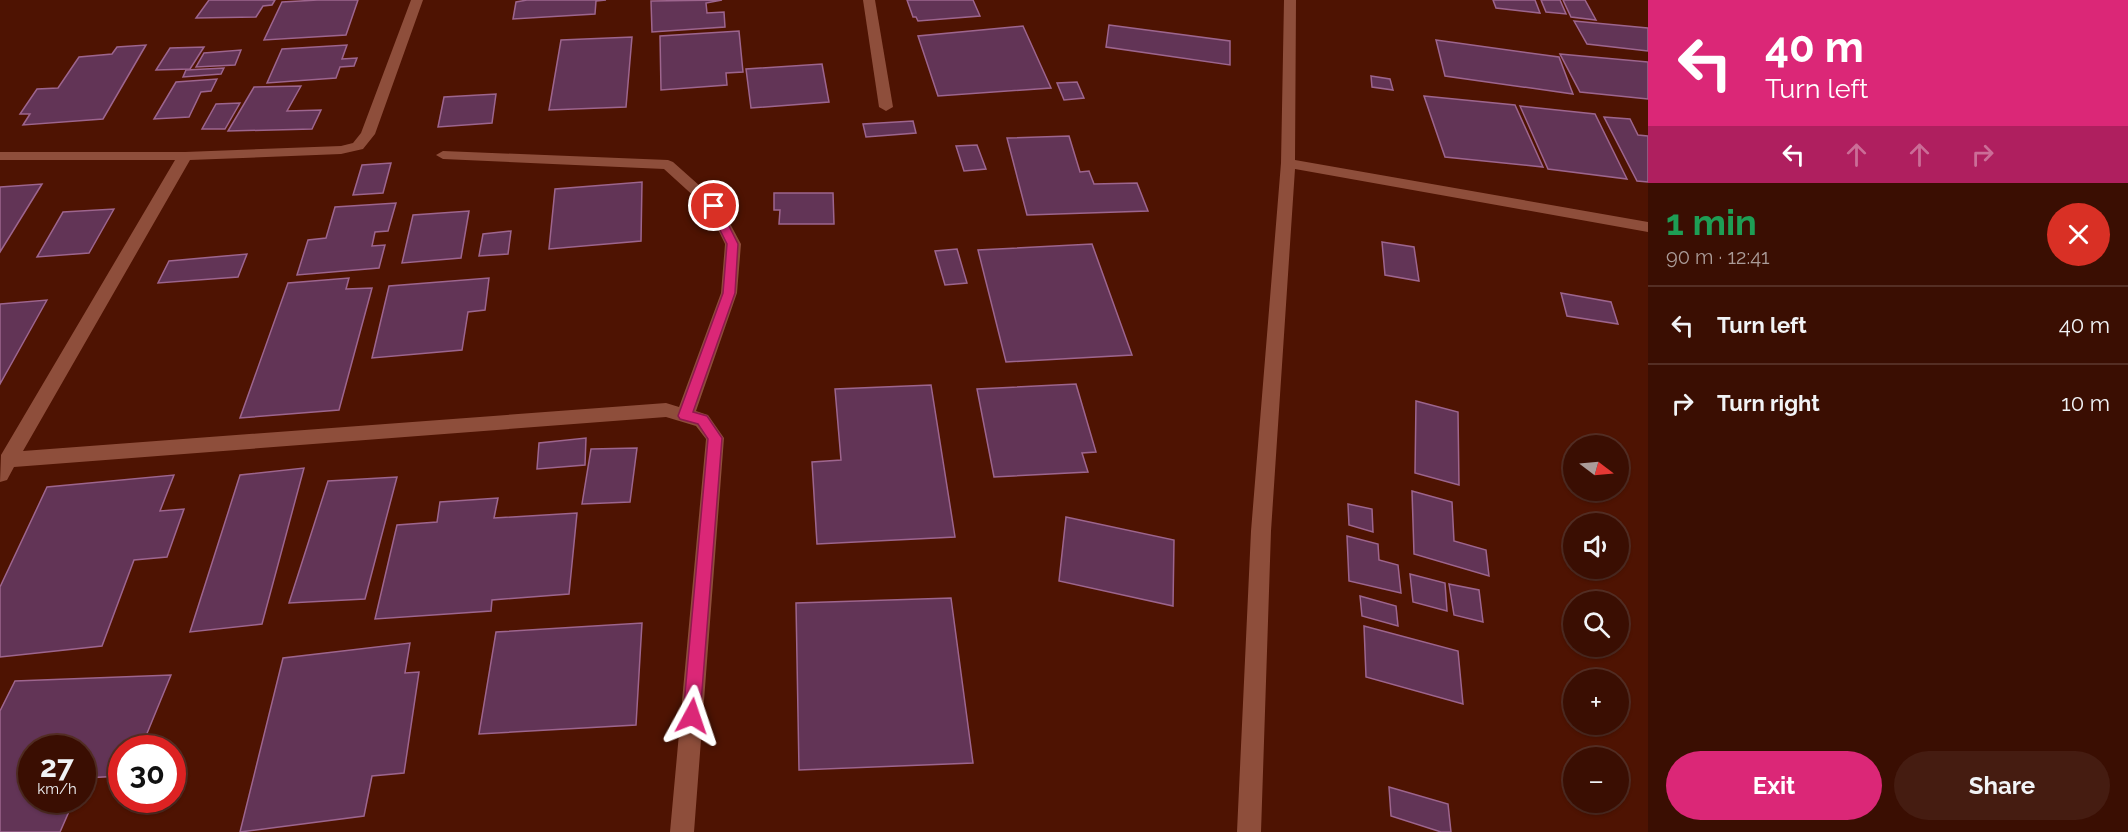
<!DOCTYPE html>
<meta charset="utf-8">
<style>
:root{--surface:#3a0e02;--page:#451c11;--text:#f1f3f6;--muted:#ab9c99;--line:#542e24;--accent:#db2777}
body{margin:0;font-family:Raleway,sans-serif;background:var(--page);color:var(--text);height:100vh;display:flex;flex-direction:column;font-size:22px;white-space:nowrap}
*{box-sizing:border-box;margin:0}
p{font-size:20px;color:var(--muted)}
.icon{flex:none;width:33px;height:33px;fill:none;stroke:currentColor;stroke-width:2;stroke-linecap:round;stroke-linejoin:round}
.map{position:relative;flex:1;overflow:hidden}
.drawer{display:flex;flex-direction:column;background:var(--surface);width:480px}
.drawer>*{flex:none}
.top-card{background:#db2777;color:#fff;overflow:hidden}
.needle{width:39px;rotate:106deg}
.controls{position:absolute;left:1563px;top:435px;display:grid;gap:12px}
.controls a{display:grid;place-items:center;width:66px;height:66px;border-radius:50%;background:var(--surface);box-shadow:0 2px 4px #0004,0 0 0 2px var(--line);font-size:30px}
.speed{position:absolute;left:18px;top:735px;display:flex;gap:12px;font-size:30px;font-weight:700;text-align:center}
.speed>*{display:grid;place-content:center;width:78px;height:78px;border-radius:50%;background:var(--surface);box-shadow:0 2px 4px #0004,0 0 0 2px var(--line);line-height:1}
.speed small{font-size:15px;font-weight:400}
.speed .limit{border:9px solid #d22;background:#fff;color:#111}
.pin{position:absolute;display:grid;place-items:center;width:51px;height:51px;color:#fff;margin:-26px;border:3px solid #fff;border-radius:50%;box-shadow:0 2px 6px #0007}
.me{position:absolute;width:66px;margin:-33px;rotate:5deg;stroke-linejoin:round;filter:drop-shadow(0 0 4px #0008)}
.turn{display:flex;align-items:center;gap:21px;height:126px;padding:0 18px;font-size:27px}
.turn .icon{width:78px;height:78px;stroke-width:2.5}
.turn b{display:block;font-size:42px;line-height:51px}
.lanes{display:flex;align-items:center;height:57px;padding:0 18px;background:#0003;justify-content:center;gap:30px;direction:ltr}
.lanes .off{opacity:.35}
.round{display:grid;place-items:center;flex:none;width:63px;height:63px;border-radius:32px;background:var(--page)}
.head{display:flex;align-items:center;justify-content:space-between;height:102px;padding:0 18px}
h1{font-size:36px;font-weight:700;line-height:45px;color:#1e9e55}
.cta{display:flex;gap:12px;margin-top:auto;padding:12px 18px}
.cta a{flex:1;height:69px;border-radius:36px;background:var(--accent);color:#fff;font-size:24px;font-weight:700;line-height:69px;text-align:center}
.cta a+a{background:var(--page);color:var(--text)}
ul{padding:0;list-style:none}
li{display:flex;align-items:center;gap:18px;height:78px;padding:0 18px;border-top:2px solid var(--line)}
li div{flex:1}
li b{display:block;font-size:22px}
li em{font-style:normal}
main{display:flex;flex:1;min-height:0}
.map>svg:first-child{display:block}
.building{fill:#623456;stroke:#9d658e;stroke-width:1.5}
.lines{fill:none;stroke-linecap:round;stroke-linejoin:round}
.street{fill:#8e4e3b;fill-rule:evenodd}
.route{fill:#db2777;stroke:#8e194d;stroke-width:1.5}
</style>
<main>
<div class="map">
<svg width="1648" height="832" viewBox="0 0 1648 832">
<rect width="100%" height="100%" fill="#4e1302"/>
<!-- building -->
<g class="building">
<polygon points="209,0 275,0 272,5 263,6 256,17 196,18"/>
<polygon points="318,0 358,0 346,35 264,40 282,2"/>
<polygon points="527,0 606,0 596,1 595,14 513,19 516,2"/>
<polygon points="722,0 706,3 707,13 724,12 725,27 652,32 651,1"/>
<polygon points="907,0 973,0 980,16 918,21 916,17 913,17"/>
<polygon points="1493,0 1535,0 1540,13 1496,8"/>
<polygon points="1541,0 1560,0 1566,14 1546,12"/>
<polygon points="1563,0 1585,0 1596,20 1571,17"/>
<polygon points="1574,21 1648,28 1648,51 1587,44"/>
<polygon points="1109,25 1230,41 1230,65 1106,47"/>
<polygon points="1023,26 1051,88 938,96 918,36"/>
<polygon points="739,31 743,72 726,73 727,85 661,90 660,36"/>
<polygon points="632,37 626,107 549,110 561,40"/>
<polygon points="1436,40 1559,57 1573,94 1445,76"/>
<polygon points="146,45 103,119 23,125 30,114 20,114 37,89 58,88 79,57 112,54 117,47"/>
<polygon points="347,45 342,59 357,58 354,66 340,67 336,78 267,83 282,49"/>
<polygon points="204,47 190,69 156,70 170,48"/>
<polygon points="241,50 235,65 196,67 204,53"/>
<polygon points="1560,54 1648,62 1648,99 1580,92"/>
<polygon points="822,64 829,102 751,108 746,69"/>
<polygon points="224,68 221,74 183,77 186,70"/>
<polygon points="1371,76 1390,79 1393,90 1372,87"/>
<polygon points="217,79 211,91 201,92 189,117 154,119 176,82"/>
<polygon points="1077,82 1084,98 1064,100 1057,83"/>
<polygon points="301,86 287,111 321,110 312,129 228,131 254,87"/>
<polygon points="496,94 492,123 438,127 444,97"/>
<polygon points="1424,96 1515,105 1543,167 1445,157"/>
<polygon points="240,103 225,129 202,129 216,104"/>
<polygon points="1520,106 1595,114 1627,179 1548,169"/>
<polygon points="1604,117 1630,119 1638,135 1648,136 1648,182 1637,181"/>
<polygon points="913,121 916,133 866,137 863,124"/>
<polygon points="1069,136 1080,172 1089,171 1094,184 1137,183 1148,211 1027,215 1007,138"/>
<polygon points="977,145 986,169 964,171 956,146"/>
<polygon points="391,163 383,193 353,195 362,165"/>
<polygon points="642,182 641,241 549,249 555,189"/>
<polygon points="42,184 0,252 0,187"/>
<polygon points="774,193 833,193 834,224 779,224 780,210 774,210"/>
<polygon points="396,203 388,231 375,232 372,246 385,245 379,268 297,275 308,240 326,238 335,207"/>
<polygon points="114,209 89,253 37,257 63,212"/>
<polygon points="469,211 461,258 402,263 413,215"/>
<polygon points="511,231 508,254 479,256 483,234"/>
<polygon points="1382,242 1414,247 1419,281 1385,275"/>
<polygon points="1092,244 1132,355 1006,362 978,250"/>
<polygon points="957,249 967,283 945,285 935,251"/>
<polygon points="247,254 238,277 158,283 169,261"/>
<polygon points="349,278 346,289 372,288 339,410 240,418 288,283"/>
<polygon points="489,278 485,310 468,312 462,350 372,358 389,286"/>
<polygon points="1561,293 1611,302 1618,324 1567,316"/>
<polygon points="47,300 0,384 0,304"/>
<polygon points="1076,384 1096,452 1082,453 1088,472 994,477 977,389"/>
<polygon points="931,385 955,537 817,544 812,462 841,460 835,389"/>
<polygon points="1416,401 1458,412 1459,485 1415,473"/>
<polygon points="586,438 585,465 537,469 539,443"/>
<polygon points="637,448 630,502 582,504 591,449"/>
<polygon points="304,468 262,624 190,632 240,475"/>
<polygon points="174,475 160,511 184,509 167,557 134,560 102,646 0,657 0,587 47,487"/>
<polygon points="397,477 365,599 289,603 328,481"/>
<polygon points="1412,491 1452,502 1454,541 1486,550 1489,576 1414,554"/>
<polygon points="498,498 494,518 577,513 569,594 492,600 491,611 375,619 397,525 437,522 440,502"/>
<polygon points="1348,504 1372,509 1373,532 1349,525"/>
<polygon points="1066,517 1174,540 1173,606 1059,581"/>
<polygon points="1347,536 1378,544 1379,560 1398,565 1401,593 1349,581"/>
<polygon points="1410,574 1445,583 1447,611 1413,602"/>
<polygon points="1449,584 1479,590 1483,622 1454,615"/>
<polygon points="1360,596 1396,606 1398,626 1362,616"/>
<polygon points="951,598 973,763 799,770 796,603"/>
<polygon points="642,623 636,725 479,734 496,632"/>
<polygon points="1364,626 1458,651 1463,704 1366,677"/>
<polygon points="410,643 405,673 419,672 404,773 372,776 364,816 240,832 283,658"/>
<polygon points="171,675 141,748 122,748 122,776 84,778 82,781 82,748 32,748 32,800 74,800 60,832 0,832 0,711 15,681"/>
<polygon points="1389,787 1448,804 1451,832 1441,832 1391,816"/>
</g>
<g class="lines">
<!-- street -->
<g class="street">
<polygon points="411,0 423,0 375,134 363,149 341,154 190,160 23,451 666,403 679,407 721,293 725,244 708,209 664,169 443,159 436,155 443,151 668,160 673,162 719,203 741,244 737,293 696,411 708,415 724,438 694,832 670,832 706,439 696,426 666,417 14,467 7,480 0,482 1,455 175,160 0,160 0,152 185,152 341,146 353,143 361,133"/>
<polygon points="863,0 875,0 893,107 886,111 879,107"/>
<polygon points="1284,0 1296,0 1295,160 1648,222 1648,232 1295,169 1271,531 1261,832 1237,832 1251,531 1281,163"/>
</g>
</g>
<!-- route -->
<polygon class="route" points="714,203 719,206 738,244 735,293 693,412 707,416 722,438 700,716 698,722 692,725 686,722 683,716 708,439 698,424 680,419 678,416 723,293 727,244 708,206"/>
</svg>
<div class="controls">
<a><svg class="needle" viewBox="-14 -14 28 28"><path d="M0-13l5 13h-10z" fill="#e53935"/><path d="M0 13l5-13h-10z" fill="#ab9c99"/></svg></a>
<a><svg class="icon" aria-label="sound" viewBox="0 0 24 24"><path d="M4 9h4l5-4v14l-5-4H4zM17 9q2 3 0 6"/></svg></a>
<a><svg class="icon" aria-label="search" viewBox="0 0 24 24"><circle cx="10" cy="10" r="6"/><path d="M15 15l6 6"/></svg></a>
<a>+</a>
<a>−</a>
</div>
<div class="speed"><div>27<small>km/h</small></div><div class="limit">30</div></div>
<div class="pin" style="left:714px;top:206px;background:#d93025"><svg class="icon" aria-label="arrive" viewBox="0 0 24 24"><path d="M6 21V4h12l-3 4 3 4H6"/></svg></div>
<svg class="me" style="left:692px;top:716px" viewBox="-20 -20 40 40"><path d="M0-17L14 15 0 8-14 15z" fill="#db2777" stroke="#fff" stroke-width="4"/></svg>
</div>
<section class="drawer">
<div class="top-card">
<div class="turn"><svg class="icon" aria-label="left" viewBox="0 0 24 24"><path d="M17 20v-9H6M10 6l-5 5 5 5"/></svg><div><b>40 m</b>Turn left</div></div>
<div class="lanes"><svg class="icon" aria-label="left" viewBox="0 0 24 24"><path d="M17 20v-9H6M10 6l-5 5 5 5"/></svg><svg class="icon off" aria-label="ahead" viewBox="0 0 24 24"><path d="M12 20V5M6 11l6-6 6 6"/></svg><svg class="icon off" aria-label="ahead" viewBox="0 0 24 24"><path d="M12 20V5M6 11l6-6 6 6"/></svg><svg class="icon off" aria-label="right" viewBox="0 0 24 24"><path d="M7 20v-9h11M14 6l5 5-5 5"/></svg></div>
</div>
<div class="head"><div><h1>1 min</h1><p>90 m · 12:41</p></div><a class="round" style="background:#d93025;color:#fff"><svg class="icon" aria-label="close" viewBox="0 0 24 24"><path d="M6 6l12 12M18 6L6 18"/></svg></a></div>
<ul>
<li><svg class="icon" aria-label="left" viewBox="0 0 24 24"><path d="M17 20v-9H6M10 6l-5 5 5 5"/></svg><div><b>Turn left</b></div><em>40 m</em></li>
<li><svg class="icon" aria-label="right" viewBox="0 0 24 24"><path d="M7 20v-9h11M14 6l5 5-5 5"/></svg><div><b>Turn right</b></div><em>10 m</em></li>
</ul>
<div class="cta"><a>Exit</a><a>Share</a></div>
</section>
</main>
